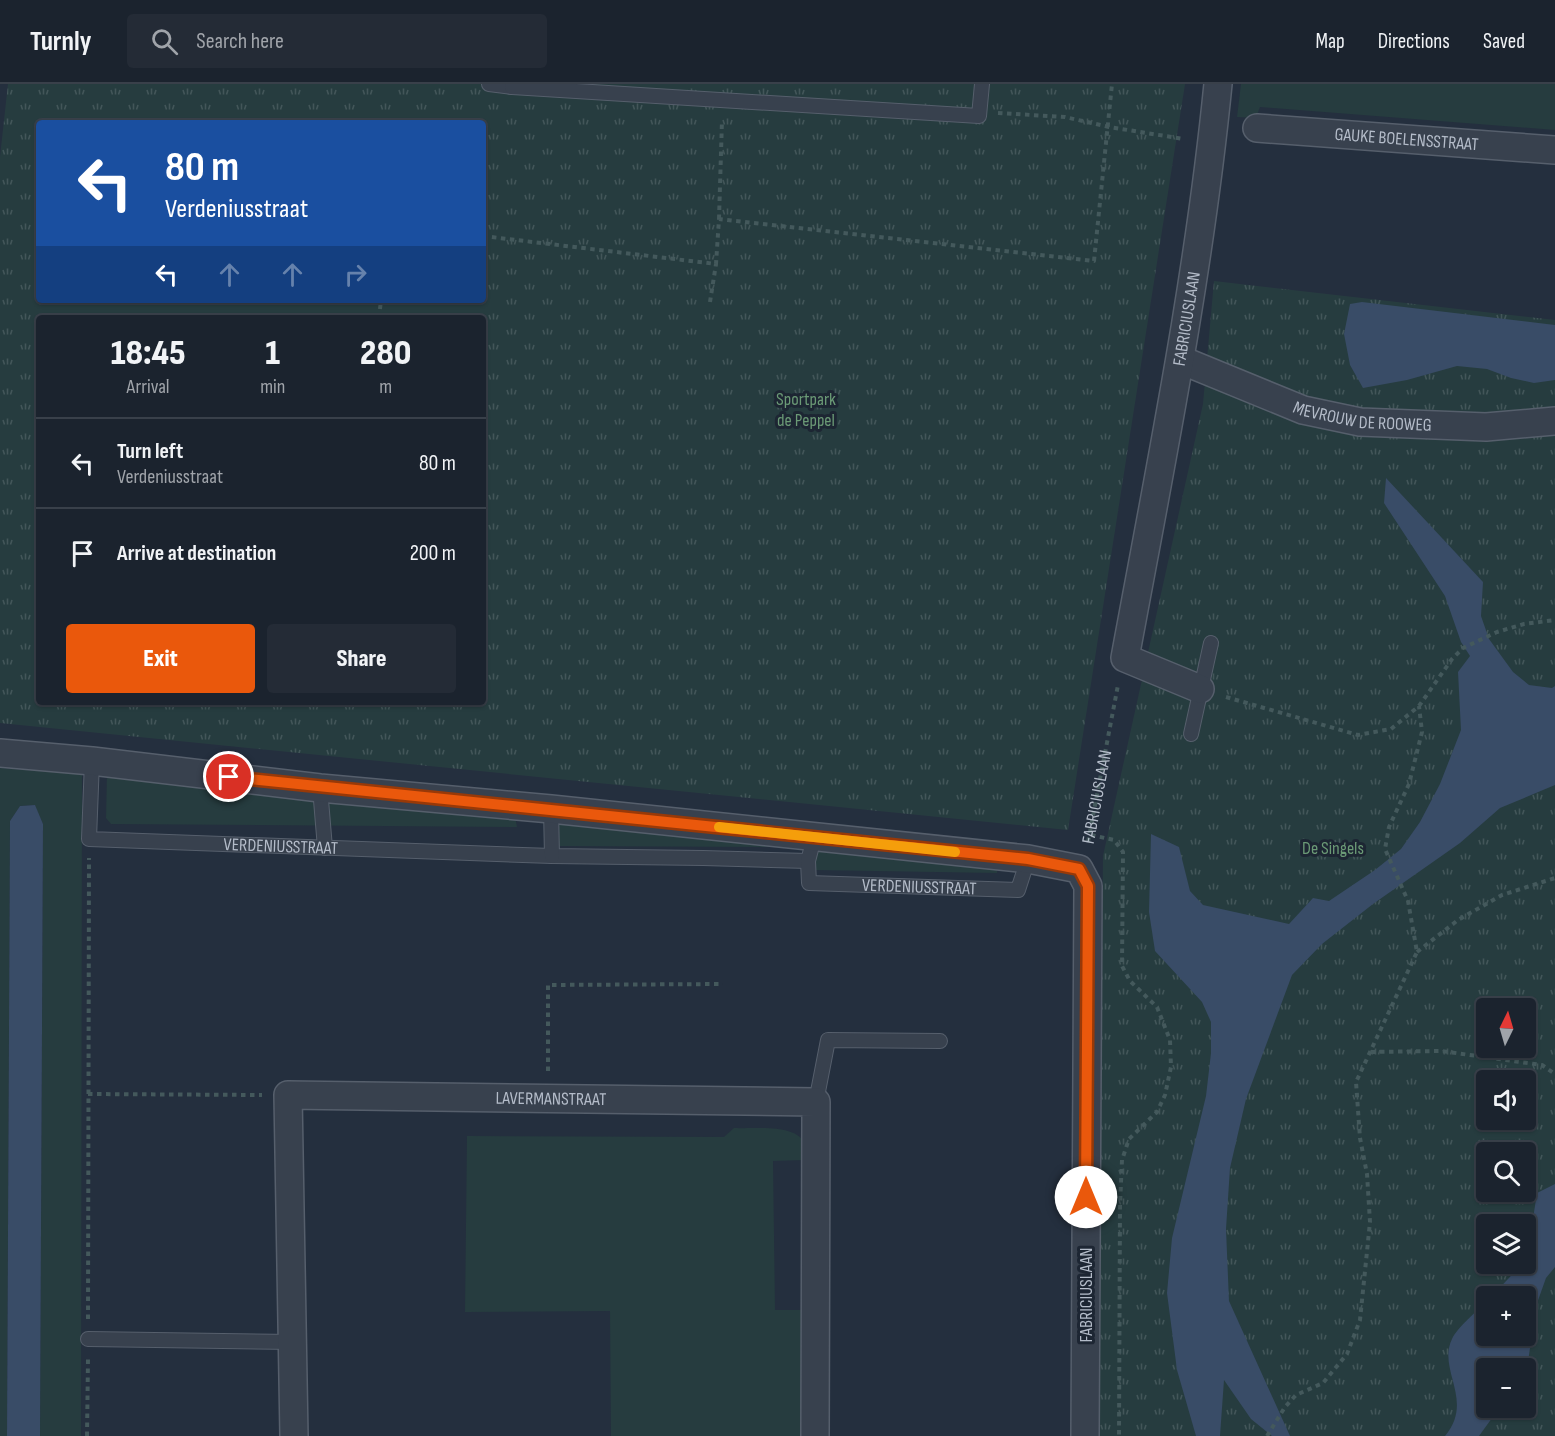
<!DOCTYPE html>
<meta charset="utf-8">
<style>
:root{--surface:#1b232e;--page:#242b36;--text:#f1f3f6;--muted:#a0a4aa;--line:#39404a;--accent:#ea580c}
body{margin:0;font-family:"Sofia Sans Condensed",sans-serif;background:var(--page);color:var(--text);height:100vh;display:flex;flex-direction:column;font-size:22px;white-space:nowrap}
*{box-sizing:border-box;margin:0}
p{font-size:20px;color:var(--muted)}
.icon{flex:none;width:33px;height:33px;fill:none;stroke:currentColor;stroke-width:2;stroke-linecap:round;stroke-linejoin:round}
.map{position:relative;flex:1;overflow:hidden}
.details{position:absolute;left:36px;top:231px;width:450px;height:390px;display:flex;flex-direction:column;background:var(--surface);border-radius:6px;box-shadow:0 2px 4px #0004,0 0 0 2px var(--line)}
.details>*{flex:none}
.hud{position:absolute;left:36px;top:36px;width:450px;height:183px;border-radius:6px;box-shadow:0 2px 4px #0004,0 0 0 2px var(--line);background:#1a4fa0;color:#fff;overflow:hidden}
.needle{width:39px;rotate:5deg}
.fabs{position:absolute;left:1476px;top:914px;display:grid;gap:12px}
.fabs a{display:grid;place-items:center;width:60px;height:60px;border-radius:6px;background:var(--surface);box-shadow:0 2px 4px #0004,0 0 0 2px var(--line);font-size:30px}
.pin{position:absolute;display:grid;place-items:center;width:51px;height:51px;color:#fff;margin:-26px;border:3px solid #fff;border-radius:50%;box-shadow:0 2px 6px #0007}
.me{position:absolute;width:66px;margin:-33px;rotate:0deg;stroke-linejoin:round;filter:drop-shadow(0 0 4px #0008)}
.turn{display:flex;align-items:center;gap:21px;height:126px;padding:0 30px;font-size:27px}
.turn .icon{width:78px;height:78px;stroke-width:2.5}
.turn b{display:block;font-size:42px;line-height:51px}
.lanes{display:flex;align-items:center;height:57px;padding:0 30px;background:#0003;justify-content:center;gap:30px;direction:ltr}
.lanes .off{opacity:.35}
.eta{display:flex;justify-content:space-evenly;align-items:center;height:102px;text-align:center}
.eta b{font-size:36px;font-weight:800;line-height:42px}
.primary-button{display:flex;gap:12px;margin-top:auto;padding:12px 30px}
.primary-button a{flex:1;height:69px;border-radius:6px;background:var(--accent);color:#fff;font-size:24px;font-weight:800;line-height:69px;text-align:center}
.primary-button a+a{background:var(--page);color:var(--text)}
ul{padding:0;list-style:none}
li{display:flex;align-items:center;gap:18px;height:90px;padding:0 30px;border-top:2px solid var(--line)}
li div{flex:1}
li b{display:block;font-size:22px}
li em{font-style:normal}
header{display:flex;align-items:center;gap:36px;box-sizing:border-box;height:84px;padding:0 30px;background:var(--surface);border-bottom:2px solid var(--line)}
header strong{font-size:28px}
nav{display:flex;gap:33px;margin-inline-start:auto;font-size:21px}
.search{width:420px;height:54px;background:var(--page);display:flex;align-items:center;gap:15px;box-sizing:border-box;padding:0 21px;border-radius:6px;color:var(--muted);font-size:22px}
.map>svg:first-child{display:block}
.grass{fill:#263c3f}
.park{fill:url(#park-tufts);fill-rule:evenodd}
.water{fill:#394c67}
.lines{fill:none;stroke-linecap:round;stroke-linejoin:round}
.service-casing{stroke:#565f6c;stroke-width:16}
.minor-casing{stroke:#565f6c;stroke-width:30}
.path{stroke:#44595c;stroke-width:4;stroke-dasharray:4.5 4.5;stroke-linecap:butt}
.service{stroke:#38414e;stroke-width:14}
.minor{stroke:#38414e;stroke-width:27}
.route-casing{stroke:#983908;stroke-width:15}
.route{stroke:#ea580c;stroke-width:10}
.slow{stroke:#f59e0b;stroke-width:10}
.labels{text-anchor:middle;stroke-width:6;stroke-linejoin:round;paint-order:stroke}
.street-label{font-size:18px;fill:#b4bcc9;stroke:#1d2633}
.park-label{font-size:18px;fill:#6b9a76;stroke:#1d2633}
</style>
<header>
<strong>Turnly</strong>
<div class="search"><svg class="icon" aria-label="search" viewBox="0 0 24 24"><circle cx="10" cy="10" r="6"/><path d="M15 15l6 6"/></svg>Search here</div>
<nav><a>Map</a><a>Directions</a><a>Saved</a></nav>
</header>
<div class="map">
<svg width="1555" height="1352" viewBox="0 0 1555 1352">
<defs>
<pattern id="park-tufts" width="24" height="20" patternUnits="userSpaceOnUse" patternTransform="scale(1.5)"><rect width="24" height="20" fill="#263c3f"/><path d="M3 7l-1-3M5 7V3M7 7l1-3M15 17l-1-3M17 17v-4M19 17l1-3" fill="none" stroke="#435659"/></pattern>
</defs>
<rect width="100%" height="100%" fill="#242f3e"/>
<!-- grass -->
<g class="grass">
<polygon points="1241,0 1555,0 1555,46 1260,23 1256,34 1237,33"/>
<polygon points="0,684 82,690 81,1352 40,1352 43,740 34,721 20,722 10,737 7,1352 0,1352"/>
<polygon points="107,689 515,732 517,743 111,740 106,734"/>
<polygon points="549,736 772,759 769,763 558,762"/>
<polygon points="811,764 997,784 997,789 813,786"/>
<path d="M734,1044C752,1045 799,1039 805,1061C806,1065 805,1072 805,1076L773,1077L775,1226H805L802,1352H611L610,1227L465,1228L467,1052L724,1053Z"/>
</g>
<!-- park -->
<g class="park">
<path d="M8,0H1185L1068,746L0,639V73ZM39,39H483V216H39ZM39,234H483V618H39Z"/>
<path d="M1214,197L1555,236V1352H1098L1103,772L1203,320ZM1486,924H1526V963H1486ZM1486,996H1526V1035H1486ZM1486,1068H1526V1107H1486ZM1486,1140H1526V1179H1486ZM1486,1212H1526V1251H1486ZM1486,1284H1526V1323H1486Z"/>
</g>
<!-- water -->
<g class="water">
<polygon points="1362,218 1555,241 1555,296 1534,299 1511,294 1487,285 1457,282 1407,296 1363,304 1350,281 1344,250 1350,220"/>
<polygon points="1386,394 1483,498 1481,532 1489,555 1513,588 1529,601 1552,604 1555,602 1555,701 1500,724 1460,759 1373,820 1322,860 1292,891 1246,1015 1230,1084 1226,1145 1229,1217 1290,1352 1272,1352 1251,1335 1224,1296 1220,1352 1196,1352 1177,1286 1167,1209 1172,1154 1206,1012 1211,969 1211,938 1202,918 1155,867 1149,828 1151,750 1179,763 1190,807 1203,821 1289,840 1313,814 1329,817 1375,786 1401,765 1420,738 1440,700 1461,646 1458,588 1470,572 1461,558 1445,512 1384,419"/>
<polygon points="35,721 43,740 40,1352 7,1352 10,737 20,722"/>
<path d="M1555,1100V1183L1546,1194L1536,1222L1526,1292V1284H1486V1323H1500L1479,1352H1445C1475,1316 1437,1286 1452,1255C1457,1244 1477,1227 1486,1218V1251H1526V1212H1492L1523,1179H1526L1537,1109Z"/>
</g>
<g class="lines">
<!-- service casing -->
<g class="service-casing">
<g id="service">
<polyline points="489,0 512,3"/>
<polyline points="514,0 512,3 979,32 982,0"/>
<polyline points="1191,650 1211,559"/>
<path id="s2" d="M92,677L89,755L552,772L703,774L808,777"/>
<polyline points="320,704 325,764"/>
<polyline points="551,725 552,772"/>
<path id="s3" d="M814,754L808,777L809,799L1018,806L1028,775"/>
<polyline points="816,1018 828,956 940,957"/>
<polyline points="88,1255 294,1258"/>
</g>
</g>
<!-- minor casing -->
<g class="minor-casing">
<g id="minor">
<path id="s4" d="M1257,44L1555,66"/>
<path id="s5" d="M1181,276L1303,326L1360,338L1486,343L1555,337"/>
<path id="s6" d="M1200,605L1125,574C1160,384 1199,193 1218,0"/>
<polyline points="0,669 92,677 320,704 551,725 1028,775 1079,785 1088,802 1085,1352"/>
<path id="s7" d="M294,1352L288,1011L816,1018L815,1352"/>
</g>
</g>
<!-- path -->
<g class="path">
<polyline points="998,29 1065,33 1109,43 1184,55"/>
<polyline points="719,135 722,36"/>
<polyline points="483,152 716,180 719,135 1094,177 1112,0"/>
<polyline points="710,218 716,180"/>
<polyline points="379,234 381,216"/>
<polyline points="1226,613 1358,651 1391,645 1419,622 1452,575 1463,564 1497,548 1524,540 1555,536"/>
<polyline points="1091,751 1114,756 1123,768 1122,882 1130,897 1157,923 1170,956 1171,983 1165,1011 1157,1028 1129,1055 1122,1076 1120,1121 1119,1352"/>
<path id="s1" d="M1088,758L1118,601"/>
<polyline points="1417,868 1458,836 1502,811 1555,794"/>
<polyline points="1371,968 1441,967 1542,981 1555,990"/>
<polyline points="548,987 548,901 723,900"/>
<polyline points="88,1010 262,1011"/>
<polyline points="88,1235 89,774"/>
<polyline points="87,1352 88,1275"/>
<polyline points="1267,1352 1285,1323 1296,1311 1323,1299 1347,1270 1360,1236 1370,1138 1367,1090 1360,1054 1356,998 1417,868 1408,817 1385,765 1389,743 1409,700 1422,648 1419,622"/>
</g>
<!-- service -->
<use href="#service" class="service"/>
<!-- minor -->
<use href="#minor" class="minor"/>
</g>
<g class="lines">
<!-- route casing -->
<g class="route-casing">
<polyline id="route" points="229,693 1028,775 1079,785 1088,802 1086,1113"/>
</g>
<!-- route -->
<use href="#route" class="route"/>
<!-- slow -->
<polyline class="slow" points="719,743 955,768"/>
</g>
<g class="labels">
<!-- street labels -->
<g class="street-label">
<text dy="6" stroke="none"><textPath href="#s4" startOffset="150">GAUKE BOELENSSTRAAT</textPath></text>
<text dy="6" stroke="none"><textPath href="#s6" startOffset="426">FABRICIUSLAAN</textPath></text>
<text dy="6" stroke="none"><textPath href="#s5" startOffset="192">MEVROUW DE ROOWEG</textPath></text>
<text dy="6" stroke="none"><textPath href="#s1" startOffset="46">FABRICIUSLAAN</textPath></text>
<text dy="6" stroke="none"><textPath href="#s2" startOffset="270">VERDENIUSSTRAAT</textPath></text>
<text dy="6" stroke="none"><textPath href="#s3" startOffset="156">VERDENIUSSTRAAT</textPath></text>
<text dy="6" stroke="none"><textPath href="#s7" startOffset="604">LAVERMANSTRAAT</textPath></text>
<text transform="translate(1086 1211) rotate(-90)" y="6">FABRICIUSLAAN</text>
</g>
<!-- park labels -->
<g class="park-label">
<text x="806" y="321">Sportpark<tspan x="806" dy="21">de Peppel</tspan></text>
<text x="1333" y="770">De Singels</text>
</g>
</g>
</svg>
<div class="fabs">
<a><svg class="needle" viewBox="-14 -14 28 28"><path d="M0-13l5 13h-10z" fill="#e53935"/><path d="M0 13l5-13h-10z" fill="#a0a4aa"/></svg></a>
<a><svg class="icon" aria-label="sound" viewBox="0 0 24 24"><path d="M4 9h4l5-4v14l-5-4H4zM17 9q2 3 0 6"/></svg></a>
<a><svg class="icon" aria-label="search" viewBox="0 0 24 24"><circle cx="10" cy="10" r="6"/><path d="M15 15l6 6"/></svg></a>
<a><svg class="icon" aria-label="layers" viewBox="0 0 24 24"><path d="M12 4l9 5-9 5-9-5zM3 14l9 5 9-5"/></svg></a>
<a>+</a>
<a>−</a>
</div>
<div class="pin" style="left:229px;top:693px;background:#d93025"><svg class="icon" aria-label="arrive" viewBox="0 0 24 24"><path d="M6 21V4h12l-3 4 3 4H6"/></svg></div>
<svg class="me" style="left:1086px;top:1113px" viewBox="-20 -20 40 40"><circle r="19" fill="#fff"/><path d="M0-13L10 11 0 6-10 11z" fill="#ea580c"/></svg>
<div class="hud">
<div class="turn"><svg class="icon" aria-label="left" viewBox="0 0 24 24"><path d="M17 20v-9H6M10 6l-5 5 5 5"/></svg><div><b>80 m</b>Verdeniusstraat</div></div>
<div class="lanes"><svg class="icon" aria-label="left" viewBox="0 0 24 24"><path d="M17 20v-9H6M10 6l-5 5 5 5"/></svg><svg class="icon off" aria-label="ahead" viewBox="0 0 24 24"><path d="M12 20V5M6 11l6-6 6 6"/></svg><svg class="icon off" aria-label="ahead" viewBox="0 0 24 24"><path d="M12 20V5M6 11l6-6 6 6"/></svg><svg class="icon off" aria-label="right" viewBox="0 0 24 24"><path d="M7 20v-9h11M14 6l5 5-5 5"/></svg></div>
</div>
<section class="details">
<div class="eta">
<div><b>18:45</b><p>Arrival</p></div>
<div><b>1</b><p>min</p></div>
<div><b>280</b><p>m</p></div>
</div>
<ul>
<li><svg class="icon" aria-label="left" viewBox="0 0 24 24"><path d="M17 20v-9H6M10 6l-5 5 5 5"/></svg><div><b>Turn left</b><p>Verdeniusstraat</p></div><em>80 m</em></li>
<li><svg class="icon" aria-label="arrive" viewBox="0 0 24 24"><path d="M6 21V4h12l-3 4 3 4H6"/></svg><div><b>Arrive at destination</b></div><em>200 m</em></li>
</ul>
<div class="primary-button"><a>Exit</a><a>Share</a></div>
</section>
</div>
